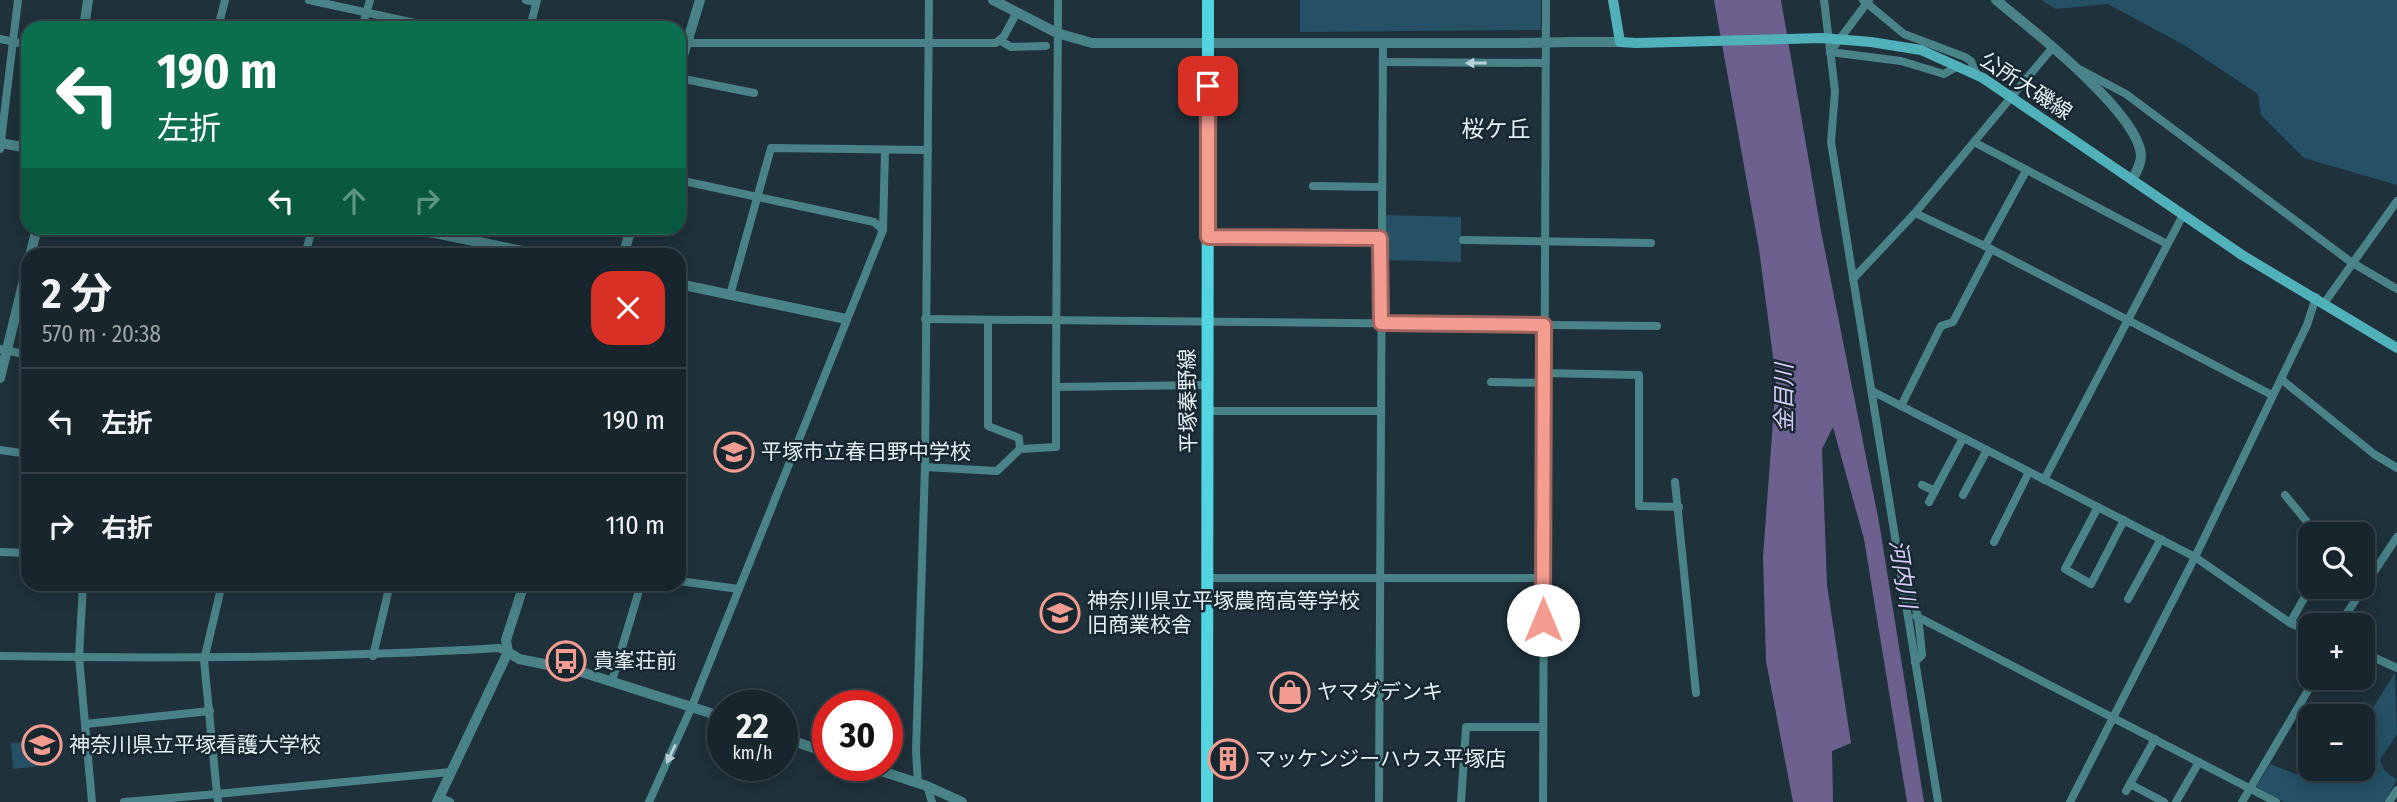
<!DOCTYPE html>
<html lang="ja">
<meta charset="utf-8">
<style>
:root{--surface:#17252c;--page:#202d34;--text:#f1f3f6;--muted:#9ea5a9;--line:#364248}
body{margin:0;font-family:"Fira Sans Condensed","Noto Sans JP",sans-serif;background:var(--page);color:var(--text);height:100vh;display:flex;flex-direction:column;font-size:26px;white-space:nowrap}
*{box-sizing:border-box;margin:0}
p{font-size:23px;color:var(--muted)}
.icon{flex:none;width:38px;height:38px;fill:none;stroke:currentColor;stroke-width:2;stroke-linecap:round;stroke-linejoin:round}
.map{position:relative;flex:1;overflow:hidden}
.sheet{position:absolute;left:21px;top:248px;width:665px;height:343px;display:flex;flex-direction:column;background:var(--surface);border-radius:21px;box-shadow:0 4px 18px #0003,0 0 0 2px var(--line)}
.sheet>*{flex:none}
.hud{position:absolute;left:21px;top:21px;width:665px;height:214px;border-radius:21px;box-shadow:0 4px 18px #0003,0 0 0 2px var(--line);background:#0b6e4f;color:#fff;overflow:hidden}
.buttons{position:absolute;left:2298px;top:522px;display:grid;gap:14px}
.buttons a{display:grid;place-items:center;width:77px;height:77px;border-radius:14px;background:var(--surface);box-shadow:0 4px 18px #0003,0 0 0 2px var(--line);font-size:35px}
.speed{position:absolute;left:707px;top:690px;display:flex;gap:14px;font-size:35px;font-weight:700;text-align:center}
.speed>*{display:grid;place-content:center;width:91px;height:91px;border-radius:50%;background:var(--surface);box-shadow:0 4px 18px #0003,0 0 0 2px var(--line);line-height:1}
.speed small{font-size:18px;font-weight:400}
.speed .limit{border:10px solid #d22;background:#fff;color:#111}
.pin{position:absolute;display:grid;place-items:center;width:60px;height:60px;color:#fff;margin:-30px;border-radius:14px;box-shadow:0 4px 10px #0006}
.me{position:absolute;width:77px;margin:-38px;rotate:0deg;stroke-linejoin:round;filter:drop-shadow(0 0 5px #0008)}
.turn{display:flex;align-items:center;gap:24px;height:147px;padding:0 21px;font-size:32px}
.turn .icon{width:91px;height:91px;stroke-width:2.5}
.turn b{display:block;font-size:49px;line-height:60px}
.lanes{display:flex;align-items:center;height:66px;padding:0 21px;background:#0003;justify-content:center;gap:35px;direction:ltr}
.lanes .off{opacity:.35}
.round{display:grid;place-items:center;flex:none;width:74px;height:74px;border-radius:21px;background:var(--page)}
.summary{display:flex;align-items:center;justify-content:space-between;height:119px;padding:0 21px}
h1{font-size:42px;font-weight:700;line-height:52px}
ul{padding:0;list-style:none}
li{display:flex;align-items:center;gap:21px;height:105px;padding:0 21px;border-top:2px solid var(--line)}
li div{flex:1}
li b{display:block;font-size:26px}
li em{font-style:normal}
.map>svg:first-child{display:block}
.green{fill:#255066}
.water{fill:#6c608f}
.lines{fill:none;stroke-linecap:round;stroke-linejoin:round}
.minor{stroke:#498287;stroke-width:8}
.tertiary{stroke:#498287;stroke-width:10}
.secondary{stroke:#50b1ba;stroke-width:10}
.primary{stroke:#53d5e1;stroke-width:12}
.tertiary-bridge{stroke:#498287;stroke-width:10}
.secondary-bridge{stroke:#50b1ba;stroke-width:10}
.oneway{fill:#b7d0d5}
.route-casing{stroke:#9f655e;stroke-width:18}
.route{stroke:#f59c91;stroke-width:12}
.labels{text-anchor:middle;stroke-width:5;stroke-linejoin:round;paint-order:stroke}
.street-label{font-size:21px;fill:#e6f1f7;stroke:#162730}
.poi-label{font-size:21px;fill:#e6f1f7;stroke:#162730;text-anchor:start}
.neighbourhood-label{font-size:23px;fill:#e6f1f7;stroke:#162730}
.water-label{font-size:23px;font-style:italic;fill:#d6cbf8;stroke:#162730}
</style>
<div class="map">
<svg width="2397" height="802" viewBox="0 0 2397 802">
<rect width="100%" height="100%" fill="#1f313b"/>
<!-- green -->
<g class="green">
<polygon points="1300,0 1541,0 1541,30 1300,32"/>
<polygon points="2041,0 2397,0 2397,185 2304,158 2261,115 2258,94 2184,45 2108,4 2056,9"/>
<polygon points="1385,215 1461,217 1461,262 1384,260"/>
<polygon points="2395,673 2397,734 2380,760 2384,770 2397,780 2384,802 2284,802 2256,787 2270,764 2301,776 2310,764 2310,768 2329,775 2333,768 2362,768 2363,723"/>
<polygon points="38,741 40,766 13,769 11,743"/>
</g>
<!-- water -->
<polygon class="water" points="1714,0 1781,0 1821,231 1879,522 1924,802 1907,802 1864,539 1833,427 1822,449 1827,585 1851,743 1832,751 1833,802 1793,802 1766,661 1763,557 1776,380 1759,249"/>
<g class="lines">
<!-- minor -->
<g class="minor">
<polyline points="309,0 438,28"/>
<polyline points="526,0 536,2"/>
<polyline points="1824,0 1835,91 1831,142 1938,802"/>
<polyline points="1863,0 1904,34 1965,57 1971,61 1976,74"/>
<polyline points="1869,0 1830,52 1901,61 1944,74 1958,66"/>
<polyline points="218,28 225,0"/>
<polyline points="362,28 370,0"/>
<polyline points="530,28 537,0"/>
<polyline points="0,39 28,45"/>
<polyline points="1001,41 1011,47 1046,46"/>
<polyline points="687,43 996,43 1004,36 1016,14"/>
<polyline points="2053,47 1915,213 1991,249 2272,395"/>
<polyline points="1383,62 1545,63"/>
<polyline points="2081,70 2126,94 2351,262 2397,289"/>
<polyline points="679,78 754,93"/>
<polyline points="1974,142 2167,244"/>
<polyline points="0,149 18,0"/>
<polyline points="679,180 874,222 883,230"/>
<polyline points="1313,186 1380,187"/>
<polyline points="1207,237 1380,238"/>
<polyline points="1463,240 1651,243"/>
<polyline points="1985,246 2026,171"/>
<polyline points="305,256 312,228"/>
<polyline points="473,256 480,228"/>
<polyline points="1853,279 1915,213"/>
<polyline points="730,295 771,148 928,150"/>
<polyline points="2325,302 2397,201"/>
<polyline points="925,319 1657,326"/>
<polyline points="988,320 988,426 1019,438 1020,449"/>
<polyline points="0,349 28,355"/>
<polyline points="1544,373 1639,375 1639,506 1679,507"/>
<polyline points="2281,379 2374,454 2397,468"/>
<polyline points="1491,382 1544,383"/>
<polyline points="1056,387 1058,0"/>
<polyline points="1872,391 2195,557 2290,623 2310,632"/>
<polyline points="1901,406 1941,326 1953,322 1991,249"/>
<polyline points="1208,411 1381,411"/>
<polyline points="0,450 28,454"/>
<polyline points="925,467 997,471 1020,449 1056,447 1056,387 1206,385"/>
<polyline points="2044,480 2183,215"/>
<polyline points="1675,482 1696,693"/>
<polyline points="1922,485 1935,491"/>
<polyline points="1963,495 1987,450"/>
<polyline points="2285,495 2317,534"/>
<polyline points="1929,502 1963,438"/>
<polyline points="2098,507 2065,569 2091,584 2124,520"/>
<polyline points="1994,542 2029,472"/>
<polyline points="0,552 28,553"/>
<polyline points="1207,578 1543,578"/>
<path d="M1904,580C1918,598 1920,633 1922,655L1915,662"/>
<polyline points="679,581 739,589"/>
<polyline points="83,584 79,657 92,802"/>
<polyline points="2128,599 2161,539"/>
<polyline points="1916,616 2276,802"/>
<polyline points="2290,623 2311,586"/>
<polyline points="2339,625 2397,537"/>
<polyline points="2362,652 2397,668"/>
<path d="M0,656C167,659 332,658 499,648L508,652"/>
<polyline points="373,656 390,584"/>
<polyline points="612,681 641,584"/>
<polyline points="85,724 210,711"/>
<polyline points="918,784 916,751 925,467 929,0"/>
<polyline points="2130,784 2164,802"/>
<polyline points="927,786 932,802"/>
<polyline points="2126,791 2155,739"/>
<polyline points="439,797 450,802"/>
<polyline points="124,802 217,794 204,660 222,584"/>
<polyline points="218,802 217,794 451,772"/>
<polyline points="649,802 692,706 883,230 885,150"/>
<polyline points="1379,802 1383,43"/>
<polyline points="1461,802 1466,727 1543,727"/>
<polyline points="1543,802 1546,0"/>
<polyline points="2070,802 2195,557 2307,325 2316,297"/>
<polyline points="2176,802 2199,762"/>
<polyline points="2242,802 2316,677"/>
<polyline points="2389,802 2397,790"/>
</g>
<!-- tertiary -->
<g class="tertiary">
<polyline points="993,0 1057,33 1092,43 1518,43"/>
<path d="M1996,0C2029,27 2138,112 2141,155C2141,165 2136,172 2132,180"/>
<polyline points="84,28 88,0"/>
<polyline points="1569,42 1620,42"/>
<polyline points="679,69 700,0"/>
<polyline points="0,143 28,148"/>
<polyline points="410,228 547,256"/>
<polyline points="30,256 37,228"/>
<polyline points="623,256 631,228"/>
<polyline points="679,284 846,319"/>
<polyline points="0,378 28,264"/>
<polyline points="508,652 519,659 578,671 723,717"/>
<polyline points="782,737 828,753"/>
<polyline points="863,765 927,786 962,802"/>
<polyline points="437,802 508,652 506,640 524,584"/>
</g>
<!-- secondary -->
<g class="secondary">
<polyline points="1613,0 1620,42 1636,43"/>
<polyline points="1871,42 1921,50 1983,78 2242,255 2397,348"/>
</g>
<!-- primary -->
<polyline class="primary" points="1207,802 1208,0"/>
<!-- tertiary-bridge -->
<polyline class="tertiary-bridge" points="1518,43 1569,42"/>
<!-- secondary-bridge -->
<polyline class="secondary-bridge" points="1636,43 1822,38 1871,42"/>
</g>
<!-- one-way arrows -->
<defs><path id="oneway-solid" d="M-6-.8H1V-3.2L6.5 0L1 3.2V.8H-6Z" transform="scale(1.75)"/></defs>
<g class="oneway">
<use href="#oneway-solid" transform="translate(1476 63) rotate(-180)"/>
<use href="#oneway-solid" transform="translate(671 754) rotate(115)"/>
</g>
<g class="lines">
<!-- route casing -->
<g class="route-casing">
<polyline id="route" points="1208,86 1208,237 1380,238 1381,323 1544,325 1543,620"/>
</g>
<!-- route -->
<use href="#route" class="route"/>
</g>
<!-- icons -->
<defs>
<g id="school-ring" transform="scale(2.0125)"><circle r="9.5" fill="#162730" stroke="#f59c91" stroke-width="1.5"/><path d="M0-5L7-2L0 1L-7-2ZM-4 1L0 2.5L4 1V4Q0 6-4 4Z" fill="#f59c91"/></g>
<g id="bus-ring" transform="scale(2.0125)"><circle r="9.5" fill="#162730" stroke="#f59c91" stroke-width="1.5"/><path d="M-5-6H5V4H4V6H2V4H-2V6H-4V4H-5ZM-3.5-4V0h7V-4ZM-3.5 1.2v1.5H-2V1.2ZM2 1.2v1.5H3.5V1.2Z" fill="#f59c91"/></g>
<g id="shop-ring" transform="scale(2.0125)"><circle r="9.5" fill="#162730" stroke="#f59c91" stroke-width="1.5"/><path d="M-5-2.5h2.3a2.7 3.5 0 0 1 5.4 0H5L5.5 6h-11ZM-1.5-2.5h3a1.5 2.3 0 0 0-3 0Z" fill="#f59c91"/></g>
<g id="university-ring" transform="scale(2.0125)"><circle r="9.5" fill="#162730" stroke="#f59c91" stroke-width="1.5"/><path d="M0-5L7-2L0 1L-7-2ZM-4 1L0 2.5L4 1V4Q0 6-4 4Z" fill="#f59c91"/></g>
<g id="building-ring" transform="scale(2.0125)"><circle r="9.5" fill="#162730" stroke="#f59c91" stroke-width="1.5"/><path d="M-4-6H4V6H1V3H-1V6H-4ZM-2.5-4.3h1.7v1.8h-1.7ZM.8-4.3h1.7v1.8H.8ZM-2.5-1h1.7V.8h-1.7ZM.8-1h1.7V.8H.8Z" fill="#f59c91"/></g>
</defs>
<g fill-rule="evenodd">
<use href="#school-ring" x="734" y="452"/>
<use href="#school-ring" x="1060" y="613"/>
<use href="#bus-ring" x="566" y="661"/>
<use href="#shop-ring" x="1290" y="692"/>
<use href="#university-ring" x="42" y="745"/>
<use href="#building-ring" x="1228" y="759"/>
</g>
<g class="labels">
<!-- street labels -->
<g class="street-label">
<text transform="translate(2026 86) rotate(33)" y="7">公所大磯線</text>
<text transform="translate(1188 401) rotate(-91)" y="7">平塚秦野線</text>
</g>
<!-- poi labels -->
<g class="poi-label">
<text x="761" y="459">平塚市立春日野中学校</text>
<text x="1087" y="608">神奈川県立平塚農商高等学校<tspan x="1087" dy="24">旧商業校舎</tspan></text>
<text x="593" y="668">貴峯荘前</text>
<text x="1317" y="699">ヤマダデンキ</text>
<text x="69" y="752">神奈川県立平塚看護大学校</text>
<text x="1255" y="766">マッケンジーハウス平塚店</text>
</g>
<!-- neighbourhood labels -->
<g class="neighbourhood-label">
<text x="1496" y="137">桜ケ丘</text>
</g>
<!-- water labels -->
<g class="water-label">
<text transform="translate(1784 398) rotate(-90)" y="8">金目川</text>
<text transform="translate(1903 574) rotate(81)" y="8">河内川</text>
</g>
</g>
</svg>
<div class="buttons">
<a><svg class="icon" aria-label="search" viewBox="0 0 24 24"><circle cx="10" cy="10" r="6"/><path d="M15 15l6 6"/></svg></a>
<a>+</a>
<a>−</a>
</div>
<div class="speed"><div>22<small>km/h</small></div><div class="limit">30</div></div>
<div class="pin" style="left:1208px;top:86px;background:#d93025"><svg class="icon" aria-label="arrive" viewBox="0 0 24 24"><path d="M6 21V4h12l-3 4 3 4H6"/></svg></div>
<svg class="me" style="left:1543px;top:620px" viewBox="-20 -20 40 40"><circle r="19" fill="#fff"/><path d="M0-13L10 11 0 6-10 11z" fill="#f59c91"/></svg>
<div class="hud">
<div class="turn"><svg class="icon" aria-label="left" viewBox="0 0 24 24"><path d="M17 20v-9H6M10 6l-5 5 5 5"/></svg><div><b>190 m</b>左折</div></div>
<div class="lanes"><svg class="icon" aria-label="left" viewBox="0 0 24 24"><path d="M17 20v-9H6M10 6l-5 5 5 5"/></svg><svg class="icon off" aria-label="ahead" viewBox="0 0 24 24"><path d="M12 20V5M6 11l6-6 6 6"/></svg><svg class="icon off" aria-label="right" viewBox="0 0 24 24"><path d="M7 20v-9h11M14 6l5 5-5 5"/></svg></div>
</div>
<section class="sheet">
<div class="summary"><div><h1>2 分</h1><p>570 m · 20:38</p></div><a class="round" style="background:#d93025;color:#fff"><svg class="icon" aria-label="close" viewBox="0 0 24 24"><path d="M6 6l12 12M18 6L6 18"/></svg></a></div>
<ul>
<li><svg class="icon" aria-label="left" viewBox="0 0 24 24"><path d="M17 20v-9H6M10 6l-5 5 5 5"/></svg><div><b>左折</b></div><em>190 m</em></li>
<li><svg class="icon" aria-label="right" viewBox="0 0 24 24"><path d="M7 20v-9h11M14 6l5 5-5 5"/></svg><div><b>右折</b></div><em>110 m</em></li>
</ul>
</section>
</div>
